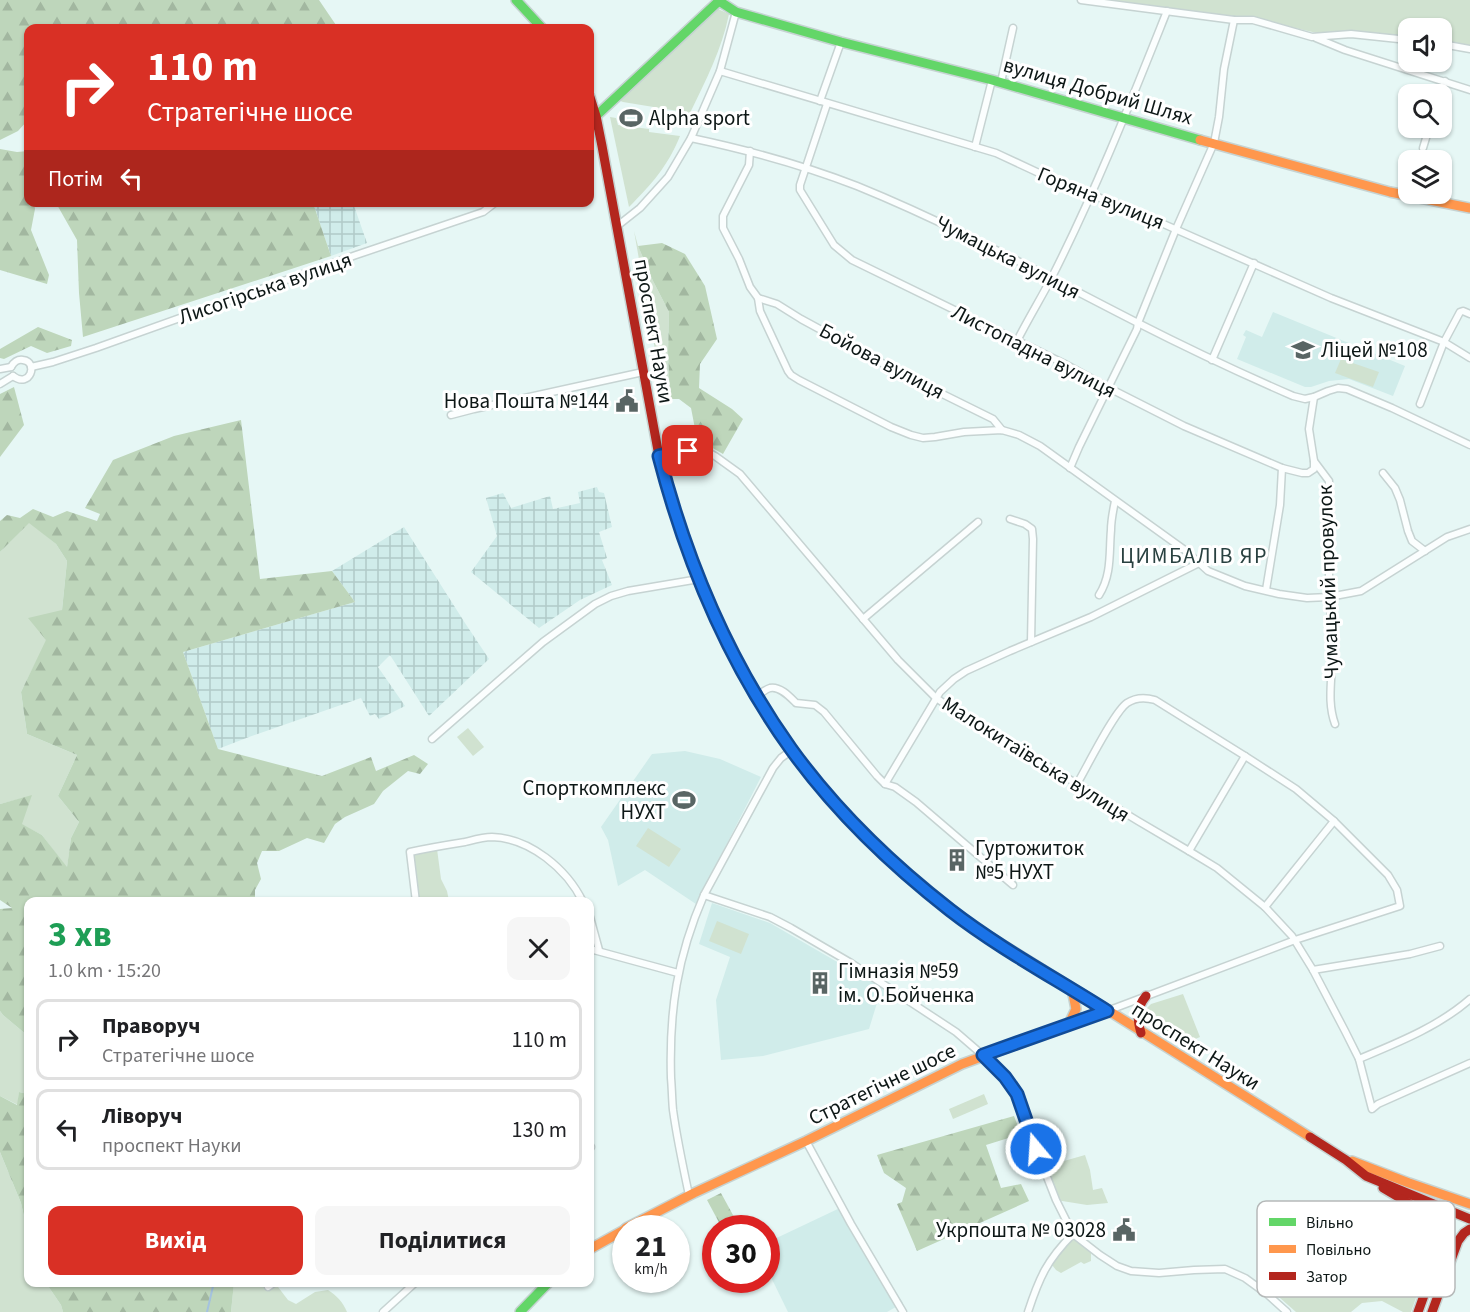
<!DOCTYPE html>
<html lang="uk">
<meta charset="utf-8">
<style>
:root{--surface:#fff;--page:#f6f6f6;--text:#202124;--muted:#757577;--line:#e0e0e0;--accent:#d93025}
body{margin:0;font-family:"Source Sans 3",sans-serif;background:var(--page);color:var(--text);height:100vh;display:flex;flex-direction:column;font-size:22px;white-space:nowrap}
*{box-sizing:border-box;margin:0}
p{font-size:20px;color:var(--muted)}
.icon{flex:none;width:33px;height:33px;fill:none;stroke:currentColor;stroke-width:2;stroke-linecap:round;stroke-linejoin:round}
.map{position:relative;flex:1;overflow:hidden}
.panel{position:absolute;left:24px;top:897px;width:570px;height:390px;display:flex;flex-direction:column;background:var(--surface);border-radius:12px;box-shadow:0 2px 4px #0004}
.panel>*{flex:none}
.top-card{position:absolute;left:24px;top:24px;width:570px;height:183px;border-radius:12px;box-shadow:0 2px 4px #0004;background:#d93025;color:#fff;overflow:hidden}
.tools{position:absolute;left:1398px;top:18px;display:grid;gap:12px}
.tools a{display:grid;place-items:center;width:54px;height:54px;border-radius:12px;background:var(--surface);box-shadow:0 2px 4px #0004;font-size:30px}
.speed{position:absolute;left:612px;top:1215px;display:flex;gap:12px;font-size:30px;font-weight:700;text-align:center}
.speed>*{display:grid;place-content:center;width:78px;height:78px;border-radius:50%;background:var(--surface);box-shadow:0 2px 4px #0004;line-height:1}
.speed small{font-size:15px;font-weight:400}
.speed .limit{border:9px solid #d22;background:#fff;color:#111}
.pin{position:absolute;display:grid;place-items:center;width:51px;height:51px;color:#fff;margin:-26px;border-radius:12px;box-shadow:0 3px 9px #0006}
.me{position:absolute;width:66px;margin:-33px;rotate:342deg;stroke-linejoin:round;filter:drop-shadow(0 0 4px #0008)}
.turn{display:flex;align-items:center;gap:21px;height:126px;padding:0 24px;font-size:27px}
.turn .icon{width:78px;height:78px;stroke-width:2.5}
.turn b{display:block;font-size:42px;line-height:51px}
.then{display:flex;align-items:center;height:57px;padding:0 24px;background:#0003;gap:12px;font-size:22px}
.round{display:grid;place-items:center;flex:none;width:63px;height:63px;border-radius:12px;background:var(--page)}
.headline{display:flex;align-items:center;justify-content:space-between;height:102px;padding:0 24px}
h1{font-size:36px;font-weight:700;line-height:45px;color:#1e9e55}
.action{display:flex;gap:12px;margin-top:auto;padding:12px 24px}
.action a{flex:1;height:69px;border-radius:12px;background:var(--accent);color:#fff;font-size:24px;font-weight:700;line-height:69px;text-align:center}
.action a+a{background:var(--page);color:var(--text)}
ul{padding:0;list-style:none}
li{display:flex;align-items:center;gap:18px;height:81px;margin:0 12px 9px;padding:0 12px;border:3px solid var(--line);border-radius:12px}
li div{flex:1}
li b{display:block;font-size:22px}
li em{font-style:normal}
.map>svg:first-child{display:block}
.built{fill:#d0ecea}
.industrial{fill:url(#industrial-grid)}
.green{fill:#d0e2d0}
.forest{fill:url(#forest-firs)}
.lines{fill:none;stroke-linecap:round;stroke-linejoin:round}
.stream{stroke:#a4c2df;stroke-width:2}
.street-casing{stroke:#c6d3d2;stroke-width:9}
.fast-casing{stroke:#c6d3d2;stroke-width:12}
.slow-casing{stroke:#c6d3d2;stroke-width:12}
.jam-casing{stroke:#c6d3d2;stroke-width:12}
.street{stroke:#fbfefe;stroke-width:6}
.fast{stroke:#63d668;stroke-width:9}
.slow{stroke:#ff974d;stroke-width:9}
.jam{stroke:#b3261e;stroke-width:9}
.route-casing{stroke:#114b97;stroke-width:15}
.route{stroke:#1a73e8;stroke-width:10}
.labels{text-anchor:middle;stroke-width:6;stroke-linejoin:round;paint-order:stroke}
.street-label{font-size:21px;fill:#0d1716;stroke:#fff}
.poi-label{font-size:21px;fill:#0d1716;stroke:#fff;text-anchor:start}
.neighbourhood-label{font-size:22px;letter-spacing:1.5px;fill:#294140;stroke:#fff}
.key{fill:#fff;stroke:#b6b9b9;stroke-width:1.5}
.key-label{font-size:16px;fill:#0d1716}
</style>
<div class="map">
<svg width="1470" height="1312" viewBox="0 0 1470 1312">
<defs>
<pattern id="industrial-grid" width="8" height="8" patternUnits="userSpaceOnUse" patternTransform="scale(1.5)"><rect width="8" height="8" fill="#d0ecea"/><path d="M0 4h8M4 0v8" fill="none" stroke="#b1cac8"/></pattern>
<pattern id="forest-firs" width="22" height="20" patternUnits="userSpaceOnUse" patternTransform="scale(1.5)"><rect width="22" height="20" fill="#bed6bb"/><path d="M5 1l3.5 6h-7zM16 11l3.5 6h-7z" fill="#a2b7a0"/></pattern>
</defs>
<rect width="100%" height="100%" fill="#e6f7f5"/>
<!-- built -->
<g class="built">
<polygon points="1273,312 1405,366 1393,396 1349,379 1329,381 1311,387 1305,387 1237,359 1246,337 1243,335 1246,330 1262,337"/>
<polygon points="685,751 720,759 761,777 696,904 645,870 618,886 608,840 601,827 652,754"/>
<polygon points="712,903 770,923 889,992 877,1003 869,1029 763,1056 721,1060 716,1000 730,957 699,944"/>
<polygon points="842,1207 903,1303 887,1312 788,1312 767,1269 766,1243"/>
</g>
<!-- industrial -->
<g class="industrial">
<polygon points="287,203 353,203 367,243 331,256 313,203"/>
<polygon points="597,487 599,492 604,493 612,527 599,532 607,558 602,560 612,585 580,600 539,628 471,572 497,536 486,498 503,493 511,508 550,496 553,509 580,503 578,492"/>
<polygon points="404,527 465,623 489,659 429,716 390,655 378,667 405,706 379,719 375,714 370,716 361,698 249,737 218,749 183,652 355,602 332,571"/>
</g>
<!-- green -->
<g class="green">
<polygon points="1100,0 1470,0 1470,46 1442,42 1442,28 1408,28 1408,38 1321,34 1251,18 1234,18"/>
<path d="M718,9L729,14C722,49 706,80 690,113L623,102L618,100Z"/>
<path d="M610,117L616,118L618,125L649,129V132L680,136C668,166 651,185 629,207Z"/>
<polygon points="634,231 638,246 653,281 669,312 668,352 670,399 668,397 663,377 660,378"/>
<polygon points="1341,359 1379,372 1373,387 1335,373"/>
<polygon points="29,522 56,544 67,561 62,610 21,692 27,734 77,755 58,796 79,822 71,838 67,868 42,835 21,824 31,796 0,804 0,552"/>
<polygon points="468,728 484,747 473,756 457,737"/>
<polygon points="648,828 681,849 669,867 636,846"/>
<polygon points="437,849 441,879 447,891 449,901 419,901 412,853"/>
<polygon points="717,921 749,934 741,954 709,941"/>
<path d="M1183,994L1200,1037L1186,1043C1174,1036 1147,1024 1145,1010L1151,1004Z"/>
<polygon points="0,1011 3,1015 28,1036 28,1094 19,1092 18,1105 0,1096"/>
<polygon points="984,1094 988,1104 953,1119 949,1109"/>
<polygon points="0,1152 21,1203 28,1234 28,1282 46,1283 61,1305 63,1312 0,1312"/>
<polygon points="1085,1155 1090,1170 1093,1190 1102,1188 1108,1203 1087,1205 1056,1200 1043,1167"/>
<path d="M1425,1223C1432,1232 1434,1238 1433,1250L1411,1312H1403L1382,1301L1362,1303L1351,1312H1296L1263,1283L1264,1279L1277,1274L1284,1293L1305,1286L1299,1269L1310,1267L1403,1236L1415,1231Z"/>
<polygon points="1073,1234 1091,1249 1091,1261 1084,1264 1081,1262 1061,1273 1056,1270 1049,1261"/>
<path d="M234,1282L275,1283L288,1300L296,1304L315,1292L328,1290C337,1296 343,1302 347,1312H231Z"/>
</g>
<!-- forest -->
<g class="forest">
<polygon points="0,0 319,0 338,28 28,28 28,120 18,131 0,140"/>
<polygon points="0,149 17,152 28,151 28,202 34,203 35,209 31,230 49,275 47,284 0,270"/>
<polygon points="56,203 313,203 331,256 83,337 79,293 77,240"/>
<polygon points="662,243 685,254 705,286 717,339 700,364 699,388 732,409 743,419 723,454 697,439 691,408 679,399 670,399 668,352 669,312 653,281 638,246"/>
<polygon points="38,327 72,340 71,346 47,353 31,346 4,359 0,358 0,349"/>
<polygon points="14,387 24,425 0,457 0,394"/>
<polygon points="241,420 260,579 332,571 355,602 183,652 218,749 322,776 371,757 376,771 414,755 428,764 420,774 408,771 383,791 374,804 345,817 335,824 324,843 307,838 279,851 262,851 257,863 261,879 255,890 255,901 28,902 28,1036 3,1015 0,1011 0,909 12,908 0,900 0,804 32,795 22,824 42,835 67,867 71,838 79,822 58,796 77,755 27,734 21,692 46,640 28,618 62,610 67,561 56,544 29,523 0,552 0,521 7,515 20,518 33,509 53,517 67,511 97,521 100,514 85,508 113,460 174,436"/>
<polygon points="19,1092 28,1094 28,1234 21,1203 0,1152 0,1096 17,1105"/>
<polygon points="1014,1116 1021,1134 986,1145 1001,1188 1021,1184 1029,1201 917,1251 897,1204 902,1202 906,1188 884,1173 877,1155"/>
<polygon points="721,1193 740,1228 722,1228 707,1200"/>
<polygon points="46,1283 234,1283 231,1312 63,1312 61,1305"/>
</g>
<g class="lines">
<!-- stream -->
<polyline class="stream" points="207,1312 214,1282"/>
<!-- street casing -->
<g class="street-casing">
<g id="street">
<polyline points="1081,0 1234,20 1253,20 1312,37 1351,34 1408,40"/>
<polyline points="1316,38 1345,50 1470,90"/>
<polyline points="1442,44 1470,49"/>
<polyline points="720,71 996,153 1041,174 1159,222 1331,298 1444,342 1470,358"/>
<polyline points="1001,82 1013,28"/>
<polyline points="1440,94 1445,81"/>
<polyline points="820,101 841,42"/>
<polyline points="827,104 800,185 800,190 834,245 852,260 1063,363 1109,388 1184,426 1282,468 1302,473 1308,473 1314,469 1314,461"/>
<path d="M691,138C748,150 803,165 857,186C953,225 1044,275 1136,322C1187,348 1240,373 1293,396L1305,399L1314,397L1328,391L1338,388L1347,389L1392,408L1470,445"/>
<polyline points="975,147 992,80"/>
<polyline points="1423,148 1429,128"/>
<polyline points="750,151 749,165 726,210 723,216 723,228 739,259 750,287 758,298 760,311 788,371 791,375 799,380 891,427 911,435 923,438 935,437 964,432 1002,430 1019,435 1040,446 1186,551 1208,571 1245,586 1279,594 1307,598 1329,597 1361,591 1447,537 1470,529"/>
<polyline points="616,227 640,208 668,177 691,138 720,71 736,12"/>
<polyline points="758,298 777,304 801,319 904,375 993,419 1002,430"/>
<path d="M1017,341C1028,319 1041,298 1052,277C1096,190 1131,101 1167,11"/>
<polyline points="1212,360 1254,263"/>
<path d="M11,367C14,362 17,359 23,360C39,362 30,389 13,376"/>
<polyline points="31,367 53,362 96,348 356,255 483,212 496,202"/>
<polyline points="0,369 11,367"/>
<polyline points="0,384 13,376"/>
<path d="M1314,397L1309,429L1314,461L1329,481V597C1331,617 1333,638 1332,658C1332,681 1327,702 1335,724"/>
<polyline points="1420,404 1444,342 1460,312 1463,311 1470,314"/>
<polyline points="451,415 474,409 643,372"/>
<polyline points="659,456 701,448 715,456 740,474 898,660 936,698 1001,741 1041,762 1138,821 1189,851 1217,868 1265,907 1292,936 1313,970 1345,1031 1359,1059 1372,1109 1378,1104 1470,1063"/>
<polyline points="1070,468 1079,447 1137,329 1138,323 1176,229 1214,143 1219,117 1224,69 1234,20"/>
<polyline points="1383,473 1395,488 1400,500 1408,531 1412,541 1425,551"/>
<polyline points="1010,519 1025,524 1032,529 1033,539 1031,642"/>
<polyline points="1266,590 1280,505 1282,468"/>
<path d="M1099,595C1112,575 1109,552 1111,530C1111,520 1113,511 1115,501"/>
<polyline points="863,619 978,522"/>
<path d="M757,696C760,694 766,689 770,688C780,686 790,697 796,703L815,705L824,712L877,776L885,784L895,787L916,802L1013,885"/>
<polyline points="432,739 543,642 595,604 611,596 628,591 699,579"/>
<polyline points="885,784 940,692 954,679 966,671 1010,651 1091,617 1199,563"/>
<path d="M1077,784C1087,767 1114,712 1127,703C1136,697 1145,697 1155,700L1245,756L1296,789L1334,821L1388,875L1397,890L1400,906L1295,940L1107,1011"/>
<polyline points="1189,851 1245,756"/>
<polyline points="704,895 770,917 791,928 851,963 924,1011 956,1032 978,1051 999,1071 1017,1094 1036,1149 1056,1200 1073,1234 1100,1255 1117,1266 1131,1271 1159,1273 1194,1270 1225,1269 1245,1278 1267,1294 1287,1312"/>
<path d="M416,902L410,852C428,848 446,845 465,842C473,840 483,837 492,837C530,838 567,869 583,902"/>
<polyline points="1265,907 1334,821"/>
<polyline points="590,917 599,950"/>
<polyline points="590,949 678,973"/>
<polyline points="1313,970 1410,954 1440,946"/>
<path d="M1359,1059C1397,1043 1438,1027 1470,999"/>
<polyline points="806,1141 851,1224 903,1312"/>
<polyline points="590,1148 591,1147"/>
<path d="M689,1195C683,1167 677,1139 673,1110C672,1100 672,1089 671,1078C669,1011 677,957 704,895L773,768L781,758L792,750"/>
<polyline points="268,1287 275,1282"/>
<polyline points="383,1312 416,1282"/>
<path d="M1028,1312C1039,1278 1047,1260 1073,1234"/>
</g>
</g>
<!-- fast casing -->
<g class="fast-casing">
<g id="fast">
<polyline points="516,0 542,28"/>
<polyline points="719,1 736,12 841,42 992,80 1200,140"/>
<polyline points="596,116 720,0"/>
<polyline points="841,809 891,859 953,911 974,927 1090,999"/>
<polyline points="520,1312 549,1282"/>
</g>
</g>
<!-- slow casing -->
<g class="slow-casing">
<g id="slow">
<polyline points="1200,140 1390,192 1470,208"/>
<path d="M678,521C713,627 764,727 841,809"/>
<polyline points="1090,999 1310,1137"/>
<polyline points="1068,1026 1076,1009 1072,989"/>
<polyline points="1352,1161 1409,1183 1470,1204"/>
<polyline points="626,1228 694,1193 806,1141 962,1064 1107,1011"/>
<polyline points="590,1249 626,1229"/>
</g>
</g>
<!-- jam casing -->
<g class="jam-casing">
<g id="jam">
<polyline points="590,97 596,116 602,146 659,456 678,521"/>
<path d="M1141,1033C1137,1019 1136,1008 1146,996"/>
<polyline points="1310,1137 1346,1160 1366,1176 1470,1219"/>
<polyline points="1383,1188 1427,1214 1435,1223 1440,1232 1440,1251 1418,1312"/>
<polyline points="1432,1312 1458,1241 1464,1233 1470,1229"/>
</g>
</g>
<!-- street -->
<use href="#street" class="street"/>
<!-- fast -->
<use href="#fast" class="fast"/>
<!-- slow -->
<use href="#slow" class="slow"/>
<!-- jam -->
<use href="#jam" class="jam"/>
</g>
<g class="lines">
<!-- route casing -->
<g class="route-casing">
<path id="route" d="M688,451L659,456C686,560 728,661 791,749C835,810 891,864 950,910C999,948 1055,978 1107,1011L983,1055L1005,1077L1017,1094L1036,1149"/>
</g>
<!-- route -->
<use href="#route" class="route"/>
</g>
<!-- icons -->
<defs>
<g id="stadium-bare" transform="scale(1.8)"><path d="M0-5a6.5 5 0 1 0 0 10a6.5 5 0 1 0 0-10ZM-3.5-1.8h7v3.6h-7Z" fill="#596564" stroke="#fff" stroke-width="2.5" paint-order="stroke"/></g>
<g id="school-bare" transform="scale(1.8)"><path d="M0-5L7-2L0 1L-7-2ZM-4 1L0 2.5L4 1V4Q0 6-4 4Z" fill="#596564" stroke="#fff" stroke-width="2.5" paint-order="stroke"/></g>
<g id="civic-bare" transform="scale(1.8)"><path d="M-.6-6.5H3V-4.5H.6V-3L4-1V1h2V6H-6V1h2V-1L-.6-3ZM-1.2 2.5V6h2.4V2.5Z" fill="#596564" stroke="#fff" stroke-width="2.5" paint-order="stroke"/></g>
<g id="building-bare" transform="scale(1.8)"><path d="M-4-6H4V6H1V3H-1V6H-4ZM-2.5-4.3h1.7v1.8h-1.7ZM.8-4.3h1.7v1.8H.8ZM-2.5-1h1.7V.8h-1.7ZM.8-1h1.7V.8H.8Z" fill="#596564" stroke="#fff" stroke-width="2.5" paint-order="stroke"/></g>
</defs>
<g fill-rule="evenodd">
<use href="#stadium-bare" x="631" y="118"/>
<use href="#school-bare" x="1303" y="350"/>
<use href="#civic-bare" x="627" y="401"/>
<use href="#stadium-bare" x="684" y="800"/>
<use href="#building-bare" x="957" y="860"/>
<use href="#building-bare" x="820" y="983"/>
<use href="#civic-bare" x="1124" y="1230"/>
</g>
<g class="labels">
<!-- street labels -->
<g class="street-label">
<text transform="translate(1098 91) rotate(16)" y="7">вулиця Добрий Шлях</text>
<text transform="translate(1101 198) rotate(22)" y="7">Горяна вулиця</text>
<text transform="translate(1008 257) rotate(27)" y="7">Чумацька вулиця</text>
<text transform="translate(265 288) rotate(-19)" y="7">Лисогірська вулиця</text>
<text transform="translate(654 331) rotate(80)" y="7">проспект Науки</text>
<text transform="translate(1034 351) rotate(27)" y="7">Листопадна вулиця</text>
<text transform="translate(882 361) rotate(28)" y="7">Бойова вулиця</text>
<text transform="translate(1328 582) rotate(-92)" y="7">Чумацький провулок</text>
<text transform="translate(1036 759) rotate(32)" y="7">Малокитаївська вулиця</text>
<text transform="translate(1196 1046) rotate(32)" y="7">проспект Науки</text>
<text transform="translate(882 1084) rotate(-26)" y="7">Стратегічне шосе</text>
</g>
<!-- poi labels -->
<g class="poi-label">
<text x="649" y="125">Alpha sport</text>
<text x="1321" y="357">Ліцей №108</text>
<text x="609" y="408" text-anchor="end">Нова Пошта №144</text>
<text x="666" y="795" text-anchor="end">Спорткомплекс<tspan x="666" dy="24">НУХТ</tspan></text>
<text x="975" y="855">Гуртожиток<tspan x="975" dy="24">№5 НУХТ</tspan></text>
<text x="838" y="978">Гімназія №59<tspan x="838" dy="24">ім. О.Бойченка</tspan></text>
<text x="1106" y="1237" text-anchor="end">Укрпошта № 03028</text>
</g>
<!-- neighbourhood labels -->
<g class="neighbourhood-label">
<text x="1194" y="563">ЦИМБАЛІВ ЯР</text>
</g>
</g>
<!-- legend -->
<rect x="1257" y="1201" width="198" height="96" rx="9" class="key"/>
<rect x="1269" y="1218" width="27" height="8" fill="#63d668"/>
<rect x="1269" y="1245" width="27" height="8" fill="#ff974d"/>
<rect x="1269" y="1272" width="27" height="8" fill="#b3261e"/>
<g class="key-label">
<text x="1306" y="1228">Вільно</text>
<text x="1306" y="1255">Повільно</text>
<text x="1306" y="1282">Затор</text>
</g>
</svg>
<div class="tools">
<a><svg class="icon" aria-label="sound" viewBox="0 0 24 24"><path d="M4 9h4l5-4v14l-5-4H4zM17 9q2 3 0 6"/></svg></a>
<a><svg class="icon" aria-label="search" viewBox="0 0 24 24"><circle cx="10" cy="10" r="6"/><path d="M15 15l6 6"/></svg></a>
<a><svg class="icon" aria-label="layers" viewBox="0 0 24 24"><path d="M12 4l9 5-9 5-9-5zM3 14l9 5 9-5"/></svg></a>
</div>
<div class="speed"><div>21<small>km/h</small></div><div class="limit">30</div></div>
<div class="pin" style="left:688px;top:451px;background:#d93025"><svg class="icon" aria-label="arrive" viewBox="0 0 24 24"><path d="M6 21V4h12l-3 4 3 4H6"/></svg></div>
<svg class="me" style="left:1036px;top:1149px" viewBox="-20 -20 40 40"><circle r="17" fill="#1a73e8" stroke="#fff" stroke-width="3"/><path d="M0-11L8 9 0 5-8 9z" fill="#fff"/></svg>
<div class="top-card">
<div class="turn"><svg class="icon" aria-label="right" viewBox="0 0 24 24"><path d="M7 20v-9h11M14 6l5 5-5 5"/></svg><div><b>110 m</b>Стратегічне шосе</div></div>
<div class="then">Потім<svg class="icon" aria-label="left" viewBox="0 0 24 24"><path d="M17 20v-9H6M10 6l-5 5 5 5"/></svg></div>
</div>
<section class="panel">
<div class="headline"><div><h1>3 хв</h1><p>1.0 km · 15:20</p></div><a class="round"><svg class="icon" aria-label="close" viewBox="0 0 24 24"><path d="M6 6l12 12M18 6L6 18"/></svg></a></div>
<ul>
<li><svg class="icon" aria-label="right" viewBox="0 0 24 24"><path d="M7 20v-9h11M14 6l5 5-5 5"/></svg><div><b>Праворуч</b><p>Стратегічне шосе</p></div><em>110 m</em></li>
<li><svg class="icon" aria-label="left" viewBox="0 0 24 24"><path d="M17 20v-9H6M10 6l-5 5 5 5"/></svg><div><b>Ліворуч</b><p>проспект Науки</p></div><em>130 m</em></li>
</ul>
<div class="action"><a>Вихід</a><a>Поділитися</a></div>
</section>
</div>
